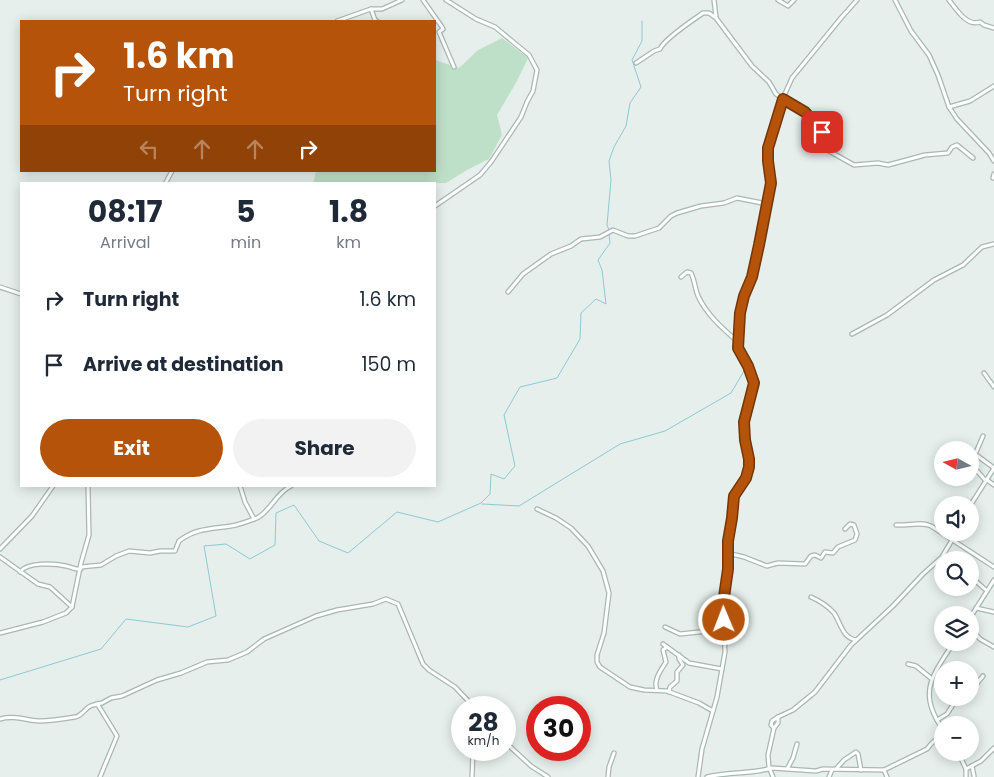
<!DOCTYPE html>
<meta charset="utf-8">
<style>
:root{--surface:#fff;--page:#f2f2f3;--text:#1f2937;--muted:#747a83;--accent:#b45309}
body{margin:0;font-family:Poppins,sans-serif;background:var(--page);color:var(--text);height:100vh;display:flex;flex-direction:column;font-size:19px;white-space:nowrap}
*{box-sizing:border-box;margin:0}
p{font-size:16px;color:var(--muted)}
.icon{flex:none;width:28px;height:28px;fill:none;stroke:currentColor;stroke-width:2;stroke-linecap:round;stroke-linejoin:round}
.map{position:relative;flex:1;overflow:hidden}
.details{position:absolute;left:20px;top:182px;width:416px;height:305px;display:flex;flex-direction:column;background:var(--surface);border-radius:0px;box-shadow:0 2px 12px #0003}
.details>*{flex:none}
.hud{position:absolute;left:20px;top:20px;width:416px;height:152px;border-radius:0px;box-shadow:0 2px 12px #0003;background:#b45309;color:#fff;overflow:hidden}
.needle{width:32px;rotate:278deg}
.buttons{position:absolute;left:934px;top:441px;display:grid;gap:10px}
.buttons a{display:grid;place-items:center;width:45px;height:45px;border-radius:50%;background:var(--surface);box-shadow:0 2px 12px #0003;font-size:25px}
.speed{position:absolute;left:451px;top:696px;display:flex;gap:10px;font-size:25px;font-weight:700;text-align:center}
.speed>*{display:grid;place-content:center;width:65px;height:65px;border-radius:50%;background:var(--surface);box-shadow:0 2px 12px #0003;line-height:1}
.speed small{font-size:12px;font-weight:400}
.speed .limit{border:8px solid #d22;background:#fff;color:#111}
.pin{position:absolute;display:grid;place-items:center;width:42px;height:42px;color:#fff;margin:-21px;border-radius:10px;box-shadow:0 2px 8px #0006}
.me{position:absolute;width:55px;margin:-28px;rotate:359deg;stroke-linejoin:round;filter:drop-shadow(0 0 4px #0008)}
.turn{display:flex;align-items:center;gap:18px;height:105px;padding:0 20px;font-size:22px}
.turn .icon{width:65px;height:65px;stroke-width:2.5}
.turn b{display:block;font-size:35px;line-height:42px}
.lanes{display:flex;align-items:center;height:48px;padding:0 20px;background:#0003;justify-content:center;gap:25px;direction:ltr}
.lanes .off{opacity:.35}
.eta{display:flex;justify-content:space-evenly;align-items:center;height:85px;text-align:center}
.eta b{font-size:30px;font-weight:700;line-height:35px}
.action{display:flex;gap:10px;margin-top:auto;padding:10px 20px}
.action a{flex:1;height:58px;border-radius:30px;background:var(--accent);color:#fff;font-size:20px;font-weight:700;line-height:58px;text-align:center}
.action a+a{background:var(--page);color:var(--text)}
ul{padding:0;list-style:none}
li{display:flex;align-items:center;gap:15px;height:65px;padding:0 20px}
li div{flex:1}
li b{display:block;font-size:19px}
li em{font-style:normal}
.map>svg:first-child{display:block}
.green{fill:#bfe0c8}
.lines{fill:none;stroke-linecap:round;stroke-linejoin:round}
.stream{stroke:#8ec9d4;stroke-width:1}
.minor-casing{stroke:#a8b8b2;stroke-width:5.5}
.minor{stroke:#fff;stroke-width:3}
.route-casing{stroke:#753606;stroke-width:12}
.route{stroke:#b45309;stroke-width:9}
</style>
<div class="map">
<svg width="994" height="777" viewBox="0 0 994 777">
<rect width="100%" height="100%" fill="#e6efeb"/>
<!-- green -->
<polygon class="green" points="502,38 528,58 517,81 497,115 502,135 489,159 467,170 446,183 313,184 316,171 435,171 435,60 459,68 478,50"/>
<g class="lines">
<!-- stream -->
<g class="stream">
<polyline points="609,230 607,225 611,180 609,161 614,147 626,126 630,103 641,87 632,60 642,41 642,21"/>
<polyline points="482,504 519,506 620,444 665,431 731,393 744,371"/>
<polyline points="0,680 101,649 126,619 188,627 216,616 204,546 226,544 250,559 275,545 276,513 294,505 319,541 348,553 397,512 438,522 481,503 490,494 491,474 504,479 515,466 504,415 520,387 557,378 580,339 581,313 596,299 606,304 602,270 598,260 610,243 609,234"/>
</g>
<!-- minor casing -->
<g class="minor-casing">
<g id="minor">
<polyline points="423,0 442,27 443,29 439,32 454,67"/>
<polyline points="714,0 716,17"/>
<polyline points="778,0 788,6 794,0"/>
<polyline points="895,0 911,31 929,55 938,75 949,107 957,119 989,153 994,161"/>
<path d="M949,0C956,9 967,27 980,22L984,25L994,28"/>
<polyline points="371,9 375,20 377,21"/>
<polyline points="337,21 371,9 382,9 402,0"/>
<path d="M636,63L654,51L660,49C664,39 693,20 703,13H709L716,18L752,66L769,82L776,94L795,108L805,112L815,123L823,135L821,142L822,147L854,165L878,163L888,165L925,155L948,153L952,147L957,145L973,158"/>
<polyline points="949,107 970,101 994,86"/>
<polyline points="993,178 994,174"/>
<polyline points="165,184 172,171"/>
<polyline points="435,206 480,175 491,162 521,117 527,102 533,91 537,70 529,55 495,27 476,19 446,0"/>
<path d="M681,277L687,272L691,273C695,281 695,289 698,296C707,315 722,328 737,341"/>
<polyline points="0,287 21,294"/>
<polyline points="508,292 523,274 551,254 571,246 581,239 600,237 613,230 628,236 635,236 659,228 671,216 677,213 701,206 724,203 737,198 767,204"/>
<polyline points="852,334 887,315 934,280 963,265 982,247 994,244"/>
<polyline points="984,373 994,387"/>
<polyline points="983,436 971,464 986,481"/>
<polyline points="975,454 994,468"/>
<polyline points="987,480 994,485"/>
<polyline points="240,486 245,502 254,519"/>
<polyline points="970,506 994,468"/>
<polyline points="537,509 556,518 571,528 588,546 603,571 609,593 604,633 597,655 597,662 600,667 630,687 644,690 667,691 699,703 713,711"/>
<path d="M896,525C908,526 921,521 931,526L994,567"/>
<polyline points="0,549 32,516 53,486"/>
<polyline points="727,553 744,557 767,566 778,563 805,564 811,556 815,555 821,558 825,552 833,553 838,547 855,540 857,534 854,525 850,524 845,529"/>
<polyline points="0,557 38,584 50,587 72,607"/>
<path d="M81,567L101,565L116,556L129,551L150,553L160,551H175L179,541C196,528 211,529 231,526C239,525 249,521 257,518C270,512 276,493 291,486"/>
<path d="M20,572C27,562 54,563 66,566C72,567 74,570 81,569"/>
<polyline points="970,576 987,591"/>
<path d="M811,597C820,601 827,605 834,613C840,621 842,638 856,640"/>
<polyline points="976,608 994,612"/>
<polyline points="970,618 994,580"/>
<polyline points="665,627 680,634 718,630 725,631"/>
<polyline points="970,627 980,639 994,647"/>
<polyline points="0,633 43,622 66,613 72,607 81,563 89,535 88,486"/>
<polyline points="663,644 689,663 722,669"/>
<polyline points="908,664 916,666 932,679"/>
<path d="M657,690C653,680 661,670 666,662L663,650L667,647"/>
<polyline points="669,692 670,687 677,681 677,672 683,665 679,659 679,655"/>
<polyline points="970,692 983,676"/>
<polyline points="96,704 102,703 111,698 122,696 157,680 181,673 207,662 228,660 247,652 264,639 316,616 337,610 373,604 386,599 398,604 423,664 429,670 455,687 475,708"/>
<path d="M0,719C14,715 25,720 39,721C51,721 63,719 75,717C84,716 86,703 98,705L117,736L100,777"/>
<polyline points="937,720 947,714 954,703 962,698"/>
<polyline points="774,728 771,725 772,721 778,717"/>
<path d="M942,728C917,692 933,675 954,642"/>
<polyline points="505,742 531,766 548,777"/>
<polyline points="958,752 966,769 966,777"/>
<polyline points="972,766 974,776"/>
<polyline points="787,769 793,758 797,744"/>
<polyline points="836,769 844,760 856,752 858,754 861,770"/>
<polyline points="966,769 981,761 994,748"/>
<polyline points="884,770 887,777"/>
<polyline points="472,777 473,751"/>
<polyline points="608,777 609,767 614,753"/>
<polyline points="698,777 702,749 717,697 725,652 723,604 728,566 727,546 732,518 733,500 735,493 746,478 749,467 749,459 745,440 744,422 754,383 748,366 738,351 737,341 743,300 753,270 771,187 768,161 769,142 779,107 792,78 841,18 857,0"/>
<path d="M707,777C728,772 752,774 772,768L816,771L823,769L884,770L927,749C931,744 935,738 942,738"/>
<polyline points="773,777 769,767 768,755 774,728 778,723 778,717 793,710 815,692 851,645 893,606 923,574 942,557 952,540 954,532"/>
<polyline points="829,777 832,770"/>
</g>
</g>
<!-- minor -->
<use href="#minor" class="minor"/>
</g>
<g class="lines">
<!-- route casing -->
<g class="route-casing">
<polyline id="route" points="724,620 723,604 728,569 728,541 732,518 734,496 746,478 749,467 749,459 745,440 744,422 754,383 748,366 738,348 740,313 744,296 752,277 759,245 771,183 768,161 768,148 783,99 805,112 822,132"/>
</g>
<!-- route -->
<use href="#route" class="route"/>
</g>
</svg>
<div class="buttons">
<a><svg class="needle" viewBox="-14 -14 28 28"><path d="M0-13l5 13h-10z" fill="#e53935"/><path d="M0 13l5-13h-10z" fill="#747a83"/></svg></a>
<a><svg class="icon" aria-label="sound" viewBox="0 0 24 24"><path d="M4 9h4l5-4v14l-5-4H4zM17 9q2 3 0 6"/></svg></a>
<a><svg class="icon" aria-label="search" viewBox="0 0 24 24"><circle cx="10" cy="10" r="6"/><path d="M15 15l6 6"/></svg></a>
<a><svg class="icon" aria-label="layers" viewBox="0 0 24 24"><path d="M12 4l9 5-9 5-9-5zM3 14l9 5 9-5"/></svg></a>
<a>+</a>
<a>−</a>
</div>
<div class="speed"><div>28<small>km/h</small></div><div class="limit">30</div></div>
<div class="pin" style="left:822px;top:132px;background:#d93025"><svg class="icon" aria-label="arrive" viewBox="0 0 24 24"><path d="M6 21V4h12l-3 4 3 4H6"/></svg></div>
<svg class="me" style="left:724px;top:620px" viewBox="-20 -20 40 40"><circle r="17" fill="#b45309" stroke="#fff" stroke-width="3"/><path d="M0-11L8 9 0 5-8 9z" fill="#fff"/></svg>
<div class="hud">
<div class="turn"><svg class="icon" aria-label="right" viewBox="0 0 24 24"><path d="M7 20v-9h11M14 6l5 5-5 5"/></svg><div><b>1.6 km</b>Turn right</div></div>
<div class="lanes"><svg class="icon off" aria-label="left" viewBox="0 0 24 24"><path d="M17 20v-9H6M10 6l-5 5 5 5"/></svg><svg class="icon off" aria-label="ahead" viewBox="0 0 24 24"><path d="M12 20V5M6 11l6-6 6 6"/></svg><svg class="icon off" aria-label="ahead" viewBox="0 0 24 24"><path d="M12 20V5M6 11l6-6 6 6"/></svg><svg class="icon" aria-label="right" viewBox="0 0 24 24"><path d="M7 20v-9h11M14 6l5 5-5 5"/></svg></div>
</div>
<section class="details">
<div class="eta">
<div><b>08:17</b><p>Arrival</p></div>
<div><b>5</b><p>min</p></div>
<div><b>1.8</b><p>km</p></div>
</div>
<ul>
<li><svg class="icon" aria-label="right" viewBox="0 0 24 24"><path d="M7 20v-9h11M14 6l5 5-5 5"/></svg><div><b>Turn right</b></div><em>1.6 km</em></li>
<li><svg class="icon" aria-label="arrive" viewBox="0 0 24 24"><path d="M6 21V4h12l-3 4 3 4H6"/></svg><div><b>Arrive at destination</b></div><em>150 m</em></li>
</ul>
<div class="action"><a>Exit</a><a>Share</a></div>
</section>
</div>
